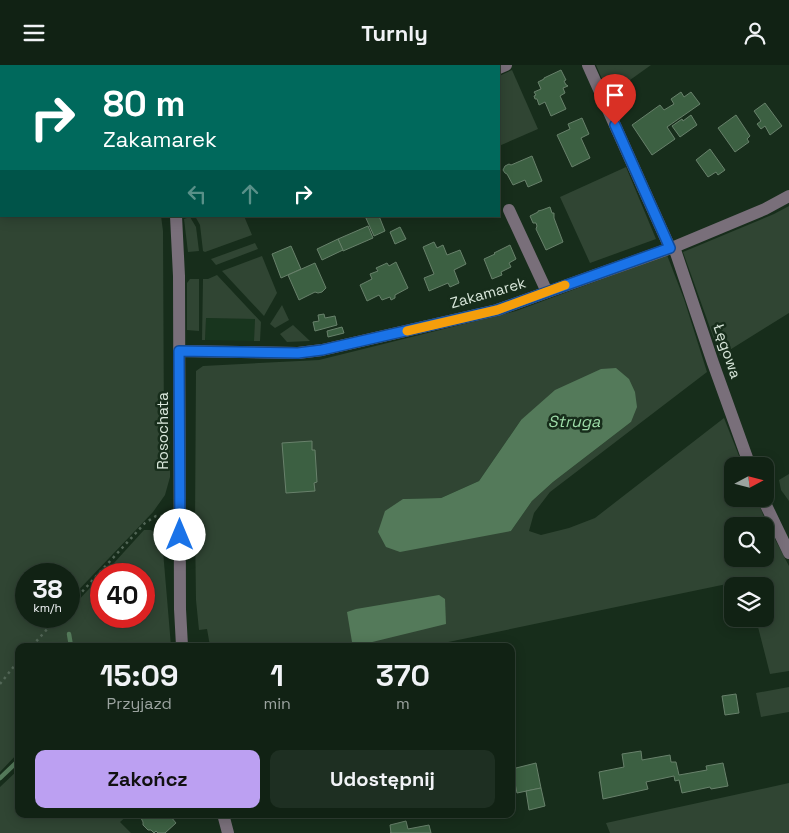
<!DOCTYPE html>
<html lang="pl">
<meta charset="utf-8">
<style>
:root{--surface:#112214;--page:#1e2f22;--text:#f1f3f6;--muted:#9ca4a0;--line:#303f34;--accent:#bca0f2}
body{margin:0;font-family:"Space Grotesk",sans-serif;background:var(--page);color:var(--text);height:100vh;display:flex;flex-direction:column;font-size:19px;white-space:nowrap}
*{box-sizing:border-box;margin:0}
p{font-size:16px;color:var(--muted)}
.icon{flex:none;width:28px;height:28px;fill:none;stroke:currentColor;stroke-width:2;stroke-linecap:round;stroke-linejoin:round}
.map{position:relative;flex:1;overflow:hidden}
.details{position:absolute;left:15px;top:578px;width:500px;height:175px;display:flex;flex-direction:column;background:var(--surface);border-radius:10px;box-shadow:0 2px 12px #0003,0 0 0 1px var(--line)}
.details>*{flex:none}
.banner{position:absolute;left:0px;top:0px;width:500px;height:152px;box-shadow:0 2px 12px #0003,0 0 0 1px var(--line);background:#00695c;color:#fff;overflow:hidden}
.needle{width:32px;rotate:83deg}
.tools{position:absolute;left:724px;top:392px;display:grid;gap:10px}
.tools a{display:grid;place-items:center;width:50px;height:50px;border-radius:10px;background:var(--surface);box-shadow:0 2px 12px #0003,0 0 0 1px var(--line);font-size:25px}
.speed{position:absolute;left:15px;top:498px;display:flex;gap:10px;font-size:25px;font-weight:700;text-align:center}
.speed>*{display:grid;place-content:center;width:65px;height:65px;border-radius:50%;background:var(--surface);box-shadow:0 2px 12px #0003,0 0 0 1px var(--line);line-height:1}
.speed small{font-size:12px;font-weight:400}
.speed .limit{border:8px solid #d22;background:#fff;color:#111}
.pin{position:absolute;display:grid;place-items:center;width:42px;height:42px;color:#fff;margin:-51px -21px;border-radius:50% 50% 50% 0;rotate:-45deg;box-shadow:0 0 5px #0007}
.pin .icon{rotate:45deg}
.me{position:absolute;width:55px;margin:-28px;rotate:0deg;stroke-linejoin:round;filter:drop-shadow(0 0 4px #0008)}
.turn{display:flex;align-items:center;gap:18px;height:105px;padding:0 20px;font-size:22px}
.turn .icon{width:65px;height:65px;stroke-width:2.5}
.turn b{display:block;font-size:35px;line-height:42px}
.lanes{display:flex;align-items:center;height:48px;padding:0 20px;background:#0003;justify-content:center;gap:25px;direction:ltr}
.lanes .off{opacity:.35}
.eta{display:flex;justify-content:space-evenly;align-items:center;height:85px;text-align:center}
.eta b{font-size:30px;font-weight:700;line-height:35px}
.button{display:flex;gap:10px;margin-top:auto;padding:10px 20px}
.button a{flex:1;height:58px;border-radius:10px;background:var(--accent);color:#111;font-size:20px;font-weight:700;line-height:58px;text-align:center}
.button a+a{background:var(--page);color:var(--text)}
header{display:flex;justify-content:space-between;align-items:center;height:65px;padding:0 20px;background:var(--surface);font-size:22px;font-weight:700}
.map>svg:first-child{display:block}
.built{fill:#18351e}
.green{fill:#304533;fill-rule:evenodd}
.water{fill:#547a5a}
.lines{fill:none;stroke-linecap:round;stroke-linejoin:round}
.stream{stroke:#547a5a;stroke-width:4.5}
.building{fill:#3c6042;stroke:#68816b}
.path{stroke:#536757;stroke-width:2.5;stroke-dasharray:2.5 4;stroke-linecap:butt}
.minor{stroke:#796f7a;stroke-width:12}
.route-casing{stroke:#114b97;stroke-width:12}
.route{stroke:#1a73e8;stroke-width:9}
.slow{stroke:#f59e0b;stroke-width:9}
.labels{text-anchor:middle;stroke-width:5;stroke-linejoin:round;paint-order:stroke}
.street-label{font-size:15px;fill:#d9e7db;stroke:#172d1b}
.water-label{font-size:16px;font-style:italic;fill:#9edca8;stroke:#172d1b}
</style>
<header><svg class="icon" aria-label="menu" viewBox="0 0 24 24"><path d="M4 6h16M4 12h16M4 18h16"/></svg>Turnly<svg class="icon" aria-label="person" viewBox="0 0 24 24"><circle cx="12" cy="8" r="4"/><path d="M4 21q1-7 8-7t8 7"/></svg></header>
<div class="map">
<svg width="789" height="768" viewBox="0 0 789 768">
<rect width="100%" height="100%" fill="#172d1b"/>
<!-- built -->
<polygon class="built" points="206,253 255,254 254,276 205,275"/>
<!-- green -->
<g class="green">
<polygon points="307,0 490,0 488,1 308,1"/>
<polygon points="596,0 651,0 609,30"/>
<polygon points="512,5 538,64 499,81 499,11"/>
<path d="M1,92V151H161L163,166L164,374H170V412L165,430L153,447L69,535L75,539L101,511V551H144V509H104L144,465H151L162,474L171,581H19V687L0,707V93ZM26,509H69V551H26Z"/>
<polygon points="626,102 656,174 590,198 560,132"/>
<polygon points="789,141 789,248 720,291 683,187 774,149"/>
<polygon points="195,151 244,151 252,170 205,187 203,186 200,160"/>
<polygon points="190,152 196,162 199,186 188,187 184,154"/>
<polygon points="255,178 258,184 216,200 211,194"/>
<path d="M667,190L684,234L707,307L550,427L534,448L529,466L541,470L569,463L595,453L724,353L743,401H732V434H757L766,457L789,501V606L770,609L756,554H765V521H748L746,515L429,581H210L207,564L199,565L196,535L195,462L196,306L203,301L319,295L516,246ZM521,355L631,357L553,417L532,436L511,466L403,434L441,433L479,416ZM732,461H765V494H732Z"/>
<polygon points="262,191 277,228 264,251 222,206"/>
<polygon points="217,210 261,257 260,276 254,276 255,254 206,253 205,275 202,275 203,214 208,214"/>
<polygon points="190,214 199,214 199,266 187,265 187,218"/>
<polygon points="282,240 289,255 275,263 270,259"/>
<polygon points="293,260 310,276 287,277 280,269"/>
<polygon points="789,409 789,436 781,425 779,415"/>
<polygon points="789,622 789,647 761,652 756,628"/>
<polygon points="19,704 19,749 129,749 120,757 131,768 0,768 0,722"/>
<polygon points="789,718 789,768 610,768 606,758"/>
</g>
<!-- water -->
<g class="water">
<polygon points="616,303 629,314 635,327 637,342 631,357 553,417 532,436 511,466 400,487 386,482 378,467 385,446 403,434 441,433 479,416 521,355 555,325 601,304"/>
<polygon points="439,530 445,534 446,559 360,580 352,577 347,547 356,544"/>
</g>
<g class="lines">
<!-- stream -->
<g class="stream">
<polyline points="69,569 71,581"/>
<polyline points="0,713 19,695"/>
</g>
</g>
<!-- building -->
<g class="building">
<polygon points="561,5 566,15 564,16 566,20 567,20 568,21 563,23 565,28 560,31 566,44 551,51 545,37 539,40 537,34 535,34 534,31 536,30 534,27 541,24 538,17 544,14 544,13"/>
<polygon points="681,27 684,32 691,27 700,39 667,62 675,74 652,90 632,60 660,40 664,45 674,39 671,34"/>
<polygon points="765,38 782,61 770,70 765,61 761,64 757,59 761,56 754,46"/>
<polygon points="691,50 697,60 680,72 672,61 682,54 683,56"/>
<polygon points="736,50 750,71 747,74 749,77 735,87 718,63"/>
<polygon points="582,53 589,69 581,73 590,93 572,102 557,70 570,64 568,59"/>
<polygon points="710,84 725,105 718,110 716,107 708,112 696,95"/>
<polygon points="532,91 542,116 528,122 525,115 513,120 507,109 505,108 503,105 505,101 509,99 511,100"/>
<polygon points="550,142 552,148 554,148 554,153 563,177 546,185 536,164 537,161 536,158 533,158 530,151 538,147 538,146 542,145"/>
<polygon points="365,151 379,151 385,166 374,171"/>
<polygon points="368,161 373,173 343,186 338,174"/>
<polygon points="400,162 406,174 395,179 390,167"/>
<polygon points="338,174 343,185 322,195 317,184"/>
<polygon points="434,177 437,183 443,180 447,190 460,185 466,199 454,205 459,218 450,222 448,218 429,226 424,213 434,209 423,182"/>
<polygon points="510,180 516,194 509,198 511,202 501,207 502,210 492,214 484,194 495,189 494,188"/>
<polygon points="291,181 301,204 281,213 272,189"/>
<polygon points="396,197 408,223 395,230 395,233 391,235 390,232 382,235 379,230 367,236 360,220 372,214 370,209 378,206 376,203 387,198 389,201"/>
<polygon points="315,198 326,223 322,227 318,228 315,227 299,235 288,210"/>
<polygon points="324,249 325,253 335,251 337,260 315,266 313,257 319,256 318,250"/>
<polygon points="342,262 344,268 328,272 327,266"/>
<polygon points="312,376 312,385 315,385 317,417 314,418 315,426 286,428 282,378"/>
<polygon points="736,629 739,648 725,650 722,631"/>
<polygon points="641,686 642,695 670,690 671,697 676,697 679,710 707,705 706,701 723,698 728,721 711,724 710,722 682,728 679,715 675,716 674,711 646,717 648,724 603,734 599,707 624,702 622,689"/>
<polygon points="536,698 541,723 517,728 512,704"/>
<polygon points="541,723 545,741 529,745 526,726"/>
<polygon points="145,749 170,749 172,751 171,752 176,758 165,768 158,768 156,766 154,768 151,765 148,765 143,760 143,757 141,753"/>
<polygon points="406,756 408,764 429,760 431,768 390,768 391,768 390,760"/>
</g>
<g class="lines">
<!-- path -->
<g class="path">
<polyline points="69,541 145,458 156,451 168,451"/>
<polyline points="32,581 59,551"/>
<polyline points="0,619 19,595"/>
</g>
<!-- minor -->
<g class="minor">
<polyline points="140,0 140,1"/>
<polyline points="588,0 670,183"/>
<polyline points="499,3 506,0"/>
<polyline points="509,145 547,227"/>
<polyline points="176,151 179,211 180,544 182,581"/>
<polyline points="674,182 713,298 750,401"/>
<polyline points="179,286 298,288 322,285 497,245 674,182 765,144 789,131"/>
<polyline points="763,434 789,488"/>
<polyline points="223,749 228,768"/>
</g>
</g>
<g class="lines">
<!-- route casing -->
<g class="route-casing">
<polyline id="route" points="180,470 179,286 298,288 322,285 497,245 670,183 615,60"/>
</g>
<!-- route -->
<use href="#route" class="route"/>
<!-- slow -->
<polyline class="slow" points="407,266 497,245 565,220"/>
</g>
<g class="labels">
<!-- street labels -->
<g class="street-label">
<text transform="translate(488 228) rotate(-16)" y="5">Zakamarek</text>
<text transform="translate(727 286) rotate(71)" y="5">Łęgowa</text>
<text transform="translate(163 366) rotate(-90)" y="5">Rosochata</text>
</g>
<!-- water labels -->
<g class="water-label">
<text x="574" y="362">Struga</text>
</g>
</g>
</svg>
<div class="tools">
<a><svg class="needle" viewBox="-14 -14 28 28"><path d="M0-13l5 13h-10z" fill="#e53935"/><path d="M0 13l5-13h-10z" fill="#9ca4a0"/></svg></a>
<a><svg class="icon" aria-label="search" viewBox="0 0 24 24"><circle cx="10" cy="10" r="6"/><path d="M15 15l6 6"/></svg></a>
<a><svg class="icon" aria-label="layers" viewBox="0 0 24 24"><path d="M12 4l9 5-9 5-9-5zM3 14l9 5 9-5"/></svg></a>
</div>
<div class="speed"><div>38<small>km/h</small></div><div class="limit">40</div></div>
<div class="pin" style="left:615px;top:60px;background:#d93025"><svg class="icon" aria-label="arrive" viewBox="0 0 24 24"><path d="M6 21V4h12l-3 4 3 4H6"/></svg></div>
<svg class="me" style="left:180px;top:470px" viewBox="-20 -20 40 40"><circle r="19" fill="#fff"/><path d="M0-13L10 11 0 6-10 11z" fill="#1a73e8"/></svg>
<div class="banner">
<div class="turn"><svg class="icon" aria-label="right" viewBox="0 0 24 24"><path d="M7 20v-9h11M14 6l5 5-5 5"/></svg><div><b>80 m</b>Zakamarek</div></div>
<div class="lanes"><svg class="icon off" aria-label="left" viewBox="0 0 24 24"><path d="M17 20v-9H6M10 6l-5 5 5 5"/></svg><svg class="icon off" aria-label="ahead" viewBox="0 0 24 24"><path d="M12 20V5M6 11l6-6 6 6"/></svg><svg class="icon" aria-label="right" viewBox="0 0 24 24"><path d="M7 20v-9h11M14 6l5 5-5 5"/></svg></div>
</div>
<section class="details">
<div class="eta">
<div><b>15:09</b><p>Przyjazd</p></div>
<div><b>1</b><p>min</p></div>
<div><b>370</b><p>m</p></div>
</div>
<div class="button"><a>Zakończ</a><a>Udostępnij</a></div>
</section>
</div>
